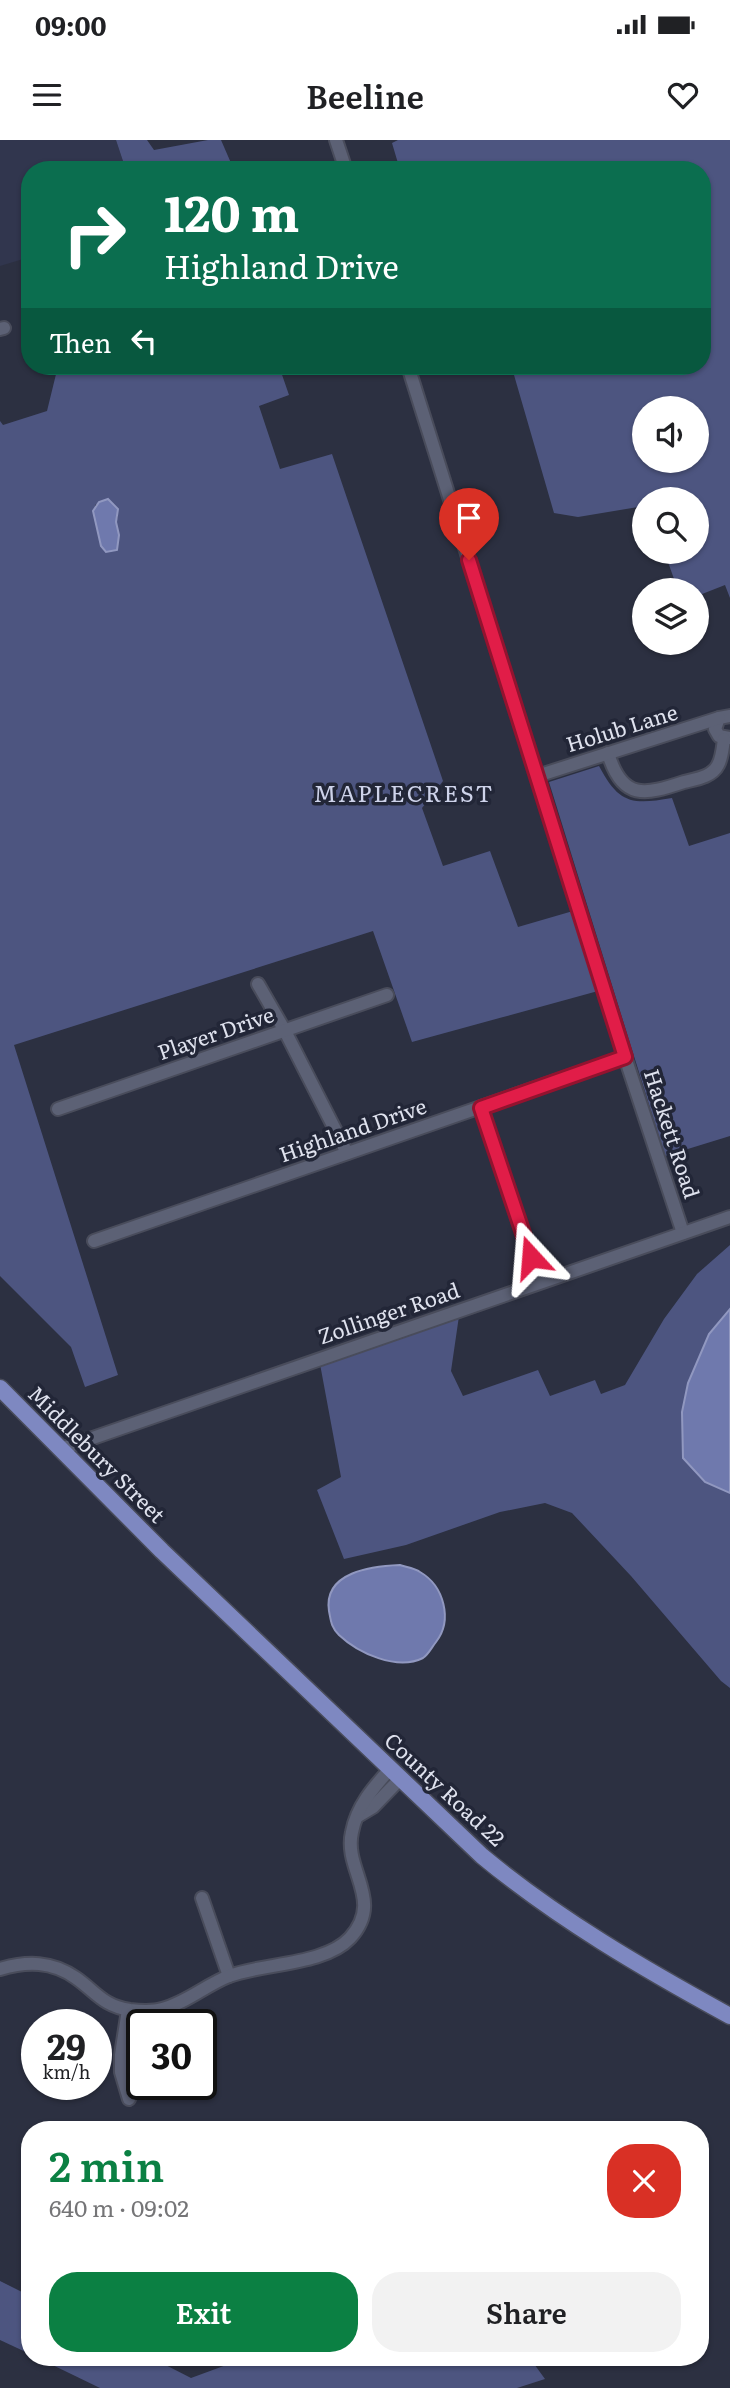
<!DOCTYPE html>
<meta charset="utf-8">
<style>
:root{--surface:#fff;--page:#f2f2f2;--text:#202124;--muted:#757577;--accent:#0b8043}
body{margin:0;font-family:Literata,serif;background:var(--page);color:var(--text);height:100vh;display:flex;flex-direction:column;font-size:26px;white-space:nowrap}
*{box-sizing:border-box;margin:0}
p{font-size:23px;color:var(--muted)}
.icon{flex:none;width:38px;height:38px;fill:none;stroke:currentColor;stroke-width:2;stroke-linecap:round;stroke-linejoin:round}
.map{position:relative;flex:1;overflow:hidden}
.details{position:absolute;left:21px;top:1981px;width:688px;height:245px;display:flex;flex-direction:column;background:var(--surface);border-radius:28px;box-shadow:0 2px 5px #0004}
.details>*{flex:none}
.hud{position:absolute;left:21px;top:21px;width:690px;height:214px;border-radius:28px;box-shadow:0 2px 5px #0004;background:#0b6e4f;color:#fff;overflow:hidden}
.tools{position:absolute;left:632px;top:256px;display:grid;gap:14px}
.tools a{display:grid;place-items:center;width:77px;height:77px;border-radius:50%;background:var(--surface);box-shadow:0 2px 5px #0004;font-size:35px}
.speed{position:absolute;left:21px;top:1869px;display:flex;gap:14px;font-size:35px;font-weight:700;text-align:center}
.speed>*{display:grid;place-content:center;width:91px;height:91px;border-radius:50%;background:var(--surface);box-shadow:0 2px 5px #0004;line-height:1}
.speed small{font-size:18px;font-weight:400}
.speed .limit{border:4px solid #111;border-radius:10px;background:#fff;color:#111}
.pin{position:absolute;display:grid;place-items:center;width:60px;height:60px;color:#fff;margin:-72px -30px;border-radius:50% 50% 50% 0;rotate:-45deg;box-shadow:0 0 7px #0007}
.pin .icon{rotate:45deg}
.me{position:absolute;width:77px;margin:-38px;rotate:341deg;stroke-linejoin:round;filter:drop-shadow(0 0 5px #0008)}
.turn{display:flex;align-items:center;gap:24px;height:147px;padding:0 28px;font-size:32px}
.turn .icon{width:91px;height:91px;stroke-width:2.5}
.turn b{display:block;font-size:49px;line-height:60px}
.then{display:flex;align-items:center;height:66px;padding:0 28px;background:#0003;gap:14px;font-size:26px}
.round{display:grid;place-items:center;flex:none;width:74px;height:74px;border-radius:28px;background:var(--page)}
.head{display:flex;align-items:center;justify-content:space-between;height:119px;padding:0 28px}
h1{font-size:42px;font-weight:600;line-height:52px;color:var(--accent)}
.primary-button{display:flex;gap:14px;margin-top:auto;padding:14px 28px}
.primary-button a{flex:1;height:80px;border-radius:28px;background:var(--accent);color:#fff;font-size:28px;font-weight:600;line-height:80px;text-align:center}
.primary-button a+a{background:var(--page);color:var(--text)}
.status{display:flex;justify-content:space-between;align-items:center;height:49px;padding:0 35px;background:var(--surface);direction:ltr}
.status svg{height:19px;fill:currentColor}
header{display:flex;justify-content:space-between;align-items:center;height:91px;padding:0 28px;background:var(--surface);font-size:32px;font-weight:600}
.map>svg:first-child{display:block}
.built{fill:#31364e}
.green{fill:#4d5580;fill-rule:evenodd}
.water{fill:#6f79ad;stroke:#9198c0;stroke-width:2}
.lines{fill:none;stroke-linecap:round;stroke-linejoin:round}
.minor-casing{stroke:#494c5b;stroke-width:16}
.major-casing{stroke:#494c5b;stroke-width:19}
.minor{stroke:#5c6175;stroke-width:12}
.major{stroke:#7e88c1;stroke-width:16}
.route-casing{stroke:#92132f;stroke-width:18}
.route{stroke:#e11d48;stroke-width:12}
.labels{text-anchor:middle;stroke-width:7;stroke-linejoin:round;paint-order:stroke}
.street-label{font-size:21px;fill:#dfe2ee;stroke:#222637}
.neighbourhood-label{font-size:23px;letter-spacing:2px;fill:#ced3ea;stroke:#222637}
</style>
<div class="status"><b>09:00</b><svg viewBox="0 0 49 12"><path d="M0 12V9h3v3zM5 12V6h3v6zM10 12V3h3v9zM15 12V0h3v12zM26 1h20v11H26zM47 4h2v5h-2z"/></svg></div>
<header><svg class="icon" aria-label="menu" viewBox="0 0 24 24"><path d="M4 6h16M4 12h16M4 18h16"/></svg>Beeline<svg class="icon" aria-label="heart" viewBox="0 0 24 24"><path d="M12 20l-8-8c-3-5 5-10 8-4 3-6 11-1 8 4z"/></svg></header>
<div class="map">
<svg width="730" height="2248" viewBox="0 0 730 2248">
<rect width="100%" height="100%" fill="#2c3041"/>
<!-- built -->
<polygon class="built" points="0,0 116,0 126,30 30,30 30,117 0,126"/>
<!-- green -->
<g class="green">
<polygon points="116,0 147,0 154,10 208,0 221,0 234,30 126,30"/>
<path d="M398,0H730V458L725,445L697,456L696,450H678L664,411H696V359H644V366L578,377L554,373L514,235L527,231L525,226H702V30H400L392,3ZM644,268H696V320H644Z"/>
<path d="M58,226H279L289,255L259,266L280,329L332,314L443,641L422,668L443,726L490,711L518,787L573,771L598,851L412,902L373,791L14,905L118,1235L85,1247L71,1207L0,1136V281L3,285L47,271ZM107,359L118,376L116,382L119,395L101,406L95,380V365Z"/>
<path d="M599,626C619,664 632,665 672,658L689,706L730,693V996L665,1016L549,642Z"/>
<polygon points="730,1105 730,1169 709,1194 705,1342 730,1353 730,1548 721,1541 631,1436 572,1373 545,1363 500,1372 406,1405 344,1419 317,1350 341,1337 320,1224 459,1176 451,1231 463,1256 538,1230 550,1256 595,1240 601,1254 625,1245 664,1179 697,1134"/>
<polygon points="0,2141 30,2156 30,2214 0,2200"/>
<polygon points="36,2217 150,2217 191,2238 248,2217 529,2217 545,2239 517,2248 100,2248"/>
</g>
<!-- water -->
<g class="water">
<polygon points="108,359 118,369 116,382 119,395 117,410 106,412 101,406 93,371 99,362"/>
<polygon points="730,1169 730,1353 705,1342 683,1318 682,1272 688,1243 709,1194"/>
<path d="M400,1425C406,1427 415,1428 420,1432C444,1446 453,1480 436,1502C432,1507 428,1515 423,1518C397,1531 358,1513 339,1495C331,1487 331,1481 329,1471C323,1432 372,1426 400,1425Z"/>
</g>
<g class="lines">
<!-- minor casing -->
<g class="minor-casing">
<g id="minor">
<polyline points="336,0 346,30"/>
<polyline points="0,189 4,188"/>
<polyline points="408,226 625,917 683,1093"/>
<polyline points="730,598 719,596 715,589 719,578 730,576"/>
<path d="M608,613C622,661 645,655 684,642C696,639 712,637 718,625C722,618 723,607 724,599"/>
<polyline points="537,636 719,578"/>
<polyline points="258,844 285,891 347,1013"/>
<polyline points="481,968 539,1142"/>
<polyline points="58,969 387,855"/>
<polyline points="94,1101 625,917"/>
<polyline points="61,1309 730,1077"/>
<polyline points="358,1676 373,1667 400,1639"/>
<polyline points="202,1758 229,1836"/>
<path d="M0,1829C27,1821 52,1821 76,1838C96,1852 103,1866 130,1870C140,1871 152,1872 162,1869C186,1863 206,1845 229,1836C264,1823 325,1825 350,1798C385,1760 343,1730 352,1692C357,1666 373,1648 390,1629"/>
<polyline points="128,1870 121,1915 121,1932 129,1959"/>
</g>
</g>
<!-- major casing -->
<g class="major-casing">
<path id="major" d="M0,1248L162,1411L482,1716C558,1779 644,1829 730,1876"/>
</g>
<!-- minor -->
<use href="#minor" class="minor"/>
<!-- major -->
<use href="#major" class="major"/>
</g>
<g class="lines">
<!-- route casing -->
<g class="route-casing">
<polyline id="route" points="469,420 625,917 481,968 531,1117"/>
</g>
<!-- route -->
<use href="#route" class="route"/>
</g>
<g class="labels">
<!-- street labels -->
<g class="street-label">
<text transform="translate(622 589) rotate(-17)" y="7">Holub Lane</text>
<text transform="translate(216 894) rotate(-19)" y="7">Player Drive</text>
<text transform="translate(353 991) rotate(-19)" y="7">Highland Drive</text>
<text transform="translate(671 994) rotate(72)" y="7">Hackett Road</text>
<text transform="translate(389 1174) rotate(-19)" y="7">Zollinger Road</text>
<text transform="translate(96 1315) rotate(45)" y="7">Middlebury Street</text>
<text transform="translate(444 1650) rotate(43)" y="7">County Road 22</text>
</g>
<!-- neighbourhood labels -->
<g class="neighbourhood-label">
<text x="404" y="662">MAPLECREST</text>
</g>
</g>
</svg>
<div class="tools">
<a><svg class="icon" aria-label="sound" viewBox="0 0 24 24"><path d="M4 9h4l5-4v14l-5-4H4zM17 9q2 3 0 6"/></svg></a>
<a><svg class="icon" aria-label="search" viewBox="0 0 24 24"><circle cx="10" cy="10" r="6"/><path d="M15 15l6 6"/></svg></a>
<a><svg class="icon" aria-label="layers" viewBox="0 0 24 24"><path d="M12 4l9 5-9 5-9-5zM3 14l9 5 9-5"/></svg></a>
</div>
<div class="speed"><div>29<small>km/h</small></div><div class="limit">30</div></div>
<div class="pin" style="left:469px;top:420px;background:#d93025"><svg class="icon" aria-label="arrive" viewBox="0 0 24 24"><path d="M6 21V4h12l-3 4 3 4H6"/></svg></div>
<svg class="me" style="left:531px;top:1117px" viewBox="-20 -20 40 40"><path d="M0-17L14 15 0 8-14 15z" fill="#e11d48" stroke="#fff" stroke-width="4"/></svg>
<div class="hud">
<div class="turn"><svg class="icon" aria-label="right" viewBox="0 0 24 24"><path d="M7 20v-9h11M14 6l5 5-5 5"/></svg><div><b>120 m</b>Highland Drive</div></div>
<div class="then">Then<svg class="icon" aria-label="left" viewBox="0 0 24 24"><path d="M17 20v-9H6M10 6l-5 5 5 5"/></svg></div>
</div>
<section class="details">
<div class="head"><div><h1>2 min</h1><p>640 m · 09:02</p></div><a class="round" style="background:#d93025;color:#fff"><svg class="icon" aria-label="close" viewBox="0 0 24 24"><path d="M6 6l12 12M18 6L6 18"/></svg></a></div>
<div class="primary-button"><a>Exit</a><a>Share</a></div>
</section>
</div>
